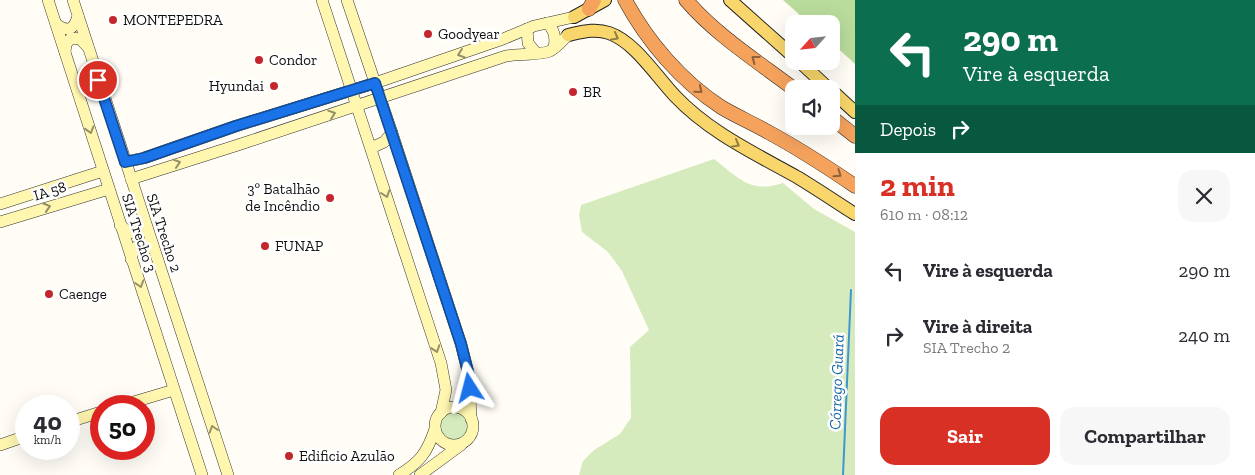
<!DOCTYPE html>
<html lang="pt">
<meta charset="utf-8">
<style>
:root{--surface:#fff;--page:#f7f7f7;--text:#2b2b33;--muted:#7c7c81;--accent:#d93025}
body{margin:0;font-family:"Zilla Slab",serif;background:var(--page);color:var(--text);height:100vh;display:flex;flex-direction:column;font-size:19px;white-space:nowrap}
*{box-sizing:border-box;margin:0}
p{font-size:16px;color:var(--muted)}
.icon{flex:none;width:28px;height:28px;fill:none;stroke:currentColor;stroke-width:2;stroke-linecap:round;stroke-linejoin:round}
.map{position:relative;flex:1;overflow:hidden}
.drawer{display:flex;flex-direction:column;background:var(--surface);width:400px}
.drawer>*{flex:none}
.guide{background:#0b6e4f;color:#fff;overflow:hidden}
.needle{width:32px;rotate:243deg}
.fabs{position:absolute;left:785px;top:15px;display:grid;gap:10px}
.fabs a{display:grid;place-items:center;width:55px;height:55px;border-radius:10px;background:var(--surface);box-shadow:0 5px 20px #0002;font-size:25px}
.speed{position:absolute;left:15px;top:395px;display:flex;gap:10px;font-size:25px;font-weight:700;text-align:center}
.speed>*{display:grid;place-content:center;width:65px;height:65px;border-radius:50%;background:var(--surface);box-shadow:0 5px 20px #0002;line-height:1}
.speed small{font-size:12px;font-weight:400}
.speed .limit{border:8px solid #d22;background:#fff;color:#111}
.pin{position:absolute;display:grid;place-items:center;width:42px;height:42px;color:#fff;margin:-21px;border:2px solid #fff;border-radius:50%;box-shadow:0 1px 5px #0007}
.me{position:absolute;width:55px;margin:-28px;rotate:351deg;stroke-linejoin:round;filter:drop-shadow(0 0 4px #0008)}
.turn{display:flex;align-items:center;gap:18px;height:105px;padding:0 25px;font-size:22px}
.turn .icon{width:65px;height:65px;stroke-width:2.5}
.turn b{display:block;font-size:35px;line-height:42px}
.then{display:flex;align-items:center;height:48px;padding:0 25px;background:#0003;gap:10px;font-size:19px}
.round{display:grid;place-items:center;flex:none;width:52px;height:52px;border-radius:15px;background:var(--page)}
.head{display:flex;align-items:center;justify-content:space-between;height:85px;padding:0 25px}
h1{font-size:30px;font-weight:800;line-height:38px;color:var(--accent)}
.action{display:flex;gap:10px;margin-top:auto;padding:10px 25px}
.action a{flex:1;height:58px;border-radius:15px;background:var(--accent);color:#fff;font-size:20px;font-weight:800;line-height:58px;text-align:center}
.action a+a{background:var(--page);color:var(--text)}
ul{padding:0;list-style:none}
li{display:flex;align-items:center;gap:15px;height:65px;padding:0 25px}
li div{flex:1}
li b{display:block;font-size:19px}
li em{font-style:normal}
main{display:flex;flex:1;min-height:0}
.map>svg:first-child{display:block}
.green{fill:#d5ebbd}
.forest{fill:#b9dc9c}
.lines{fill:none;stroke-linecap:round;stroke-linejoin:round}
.stream{stroke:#3f96cf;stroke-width:2}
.secondary-casing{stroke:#333;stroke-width:12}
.primary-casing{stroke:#222;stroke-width:14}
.highway-casing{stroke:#222;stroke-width:15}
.secondary{stroke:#fff6b0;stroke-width:11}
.primary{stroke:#f9d66b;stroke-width:12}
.highway{stroke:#f5a25d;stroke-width:14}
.oneway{stroke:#917d42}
.oneway2{stroke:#948f68}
.oneway3{stroke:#8e613b}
.route-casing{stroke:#114b97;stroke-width:12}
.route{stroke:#1a73e8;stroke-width:9}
.poi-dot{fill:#c4262e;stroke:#fff;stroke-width:2}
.labels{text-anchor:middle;stroke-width:5;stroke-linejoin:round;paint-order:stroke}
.poi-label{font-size:15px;fill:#111;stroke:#fff;text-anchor:start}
.street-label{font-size:15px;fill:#111;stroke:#fff}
.water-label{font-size:16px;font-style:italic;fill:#1768a6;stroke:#fff}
</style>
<main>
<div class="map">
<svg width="855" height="475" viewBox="0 0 855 475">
<rect width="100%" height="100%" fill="#fffdf5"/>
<!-- green -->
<g class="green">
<path d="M714,159C739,178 750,194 783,183L814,209L855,232V475H579L583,461L594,450L620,434L631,418L630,347L649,330L622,271L608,252L582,232L579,215L581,205Z"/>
<circle cx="454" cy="426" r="14"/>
</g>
<!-- forest -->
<polygon class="forest" points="783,0 855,0 855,64 831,42 831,24 810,24"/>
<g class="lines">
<!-- stream -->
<polyline class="stream" points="843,475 851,290"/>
<!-- secondary casing -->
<g class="secondary-casing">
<g id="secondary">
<polyline points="48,0 202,475"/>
<polyline points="73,0 228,475"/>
<polyline points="322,0 441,363 446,390 441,413"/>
<polyline points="347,0 392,133 461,344 469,376 471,419"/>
<path d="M547,23C555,30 556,38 554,48"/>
<path d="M56,24C69,33 74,29 78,16"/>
<polyline points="527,29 528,43 536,53"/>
<polyline points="65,52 66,44 71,38 80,39 88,47"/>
<polyline points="371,148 384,142 392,133"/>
<polyline points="125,162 144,158 236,126 375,83 503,39 534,26 574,17"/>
<path d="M131,179L241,144L506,56C518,54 542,55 550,51C557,47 563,40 568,35"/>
<polyline points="0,204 103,171"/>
<polyline points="0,222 109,189"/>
<polyline points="120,225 126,230 134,233 140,231 145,222"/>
<path d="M131,259C135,244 142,238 154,250"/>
<polyline points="120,406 174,390"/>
<circle cx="454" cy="426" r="19"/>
<polyline points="69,422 101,412"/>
<polyline points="0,445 26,436"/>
<path d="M399,475C420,462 427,453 435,429"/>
<polyline points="420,475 461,445"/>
</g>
</g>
<!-- primary casing -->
<g class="primary-casing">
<g id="primary">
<polyline points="730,0 794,57"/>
<polyline points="574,17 605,0"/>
<path d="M568,35C582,32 595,28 609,33C635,42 656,76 675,96C709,132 754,153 797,177C817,189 836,202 855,214"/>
<polyline points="799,61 829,89"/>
<polyline points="831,90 855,112"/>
</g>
</g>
<!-- highway casing -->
<g class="highway-casing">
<g id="highway">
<path d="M625,0C647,41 681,81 721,107C736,116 752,123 768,132C798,148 827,167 855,186"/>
<path d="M686,0C716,35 757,61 794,89"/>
<polyline points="589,9 594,0"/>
<polyline points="831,117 855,136"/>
</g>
</g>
<!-- secondary -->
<use href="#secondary" class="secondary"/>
<!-- primary -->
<use href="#primary" class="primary"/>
<!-- highway -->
<use href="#highway" class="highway"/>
</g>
<!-- one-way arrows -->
<defs><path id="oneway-chevron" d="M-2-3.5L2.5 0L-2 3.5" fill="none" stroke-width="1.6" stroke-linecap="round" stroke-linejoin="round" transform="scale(1.25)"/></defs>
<g class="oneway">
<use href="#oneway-chevron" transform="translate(615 37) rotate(29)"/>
<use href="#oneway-chevron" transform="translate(736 144) rotate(29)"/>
</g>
<g class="oneway2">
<use href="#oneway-chevron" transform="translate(461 54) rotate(161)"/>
<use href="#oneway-chevron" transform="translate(332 114) rotate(-19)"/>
<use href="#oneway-chevron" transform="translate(90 130) rotate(73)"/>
<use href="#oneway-chevron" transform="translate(177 163) rotate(-18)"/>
<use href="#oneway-chevron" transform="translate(386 194) rotate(72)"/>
<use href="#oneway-chevron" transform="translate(47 207) rotate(-17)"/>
<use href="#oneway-chevron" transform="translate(140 284) rotate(72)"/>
<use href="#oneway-chevron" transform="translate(436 349) rotate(71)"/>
<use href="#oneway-chevron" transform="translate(213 429) rotate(-108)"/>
</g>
<g class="oneway3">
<use href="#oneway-chevron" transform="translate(755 59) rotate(-143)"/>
<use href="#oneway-chevron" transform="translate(699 90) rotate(40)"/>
<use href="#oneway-chevron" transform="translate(838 174) rotate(35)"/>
</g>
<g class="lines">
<!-- route casing -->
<g class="route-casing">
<polyline id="route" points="98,80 125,162 144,158 236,126 375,83 461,344 469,376 470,388"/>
</g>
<!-- route -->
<use href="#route" class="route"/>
</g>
<!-- markers -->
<g class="poi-dot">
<circle cx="113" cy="20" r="5"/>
<circle cx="428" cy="34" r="5"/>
<circle cx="259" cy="60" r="5"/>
<circle cx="274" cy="86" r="5"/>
<circle cx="573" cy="92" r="5"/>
<circle cx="330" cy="198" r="5"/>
<circle cx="265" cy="246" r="5"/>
<circle cx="49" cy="294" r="5"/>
<circle cx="289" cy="456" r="5"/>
</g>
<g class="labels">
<!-- poi labels -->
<g class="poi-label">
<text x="123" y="25">MONTEPEDRA</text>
<text x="438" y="39">Goodyear</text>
<text x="269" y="65">Condor</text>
<text x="264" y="91" text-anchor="end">Hyundai</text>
<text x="583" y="97">BR</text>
<text x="320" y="194" text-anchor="end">3º Batalhão<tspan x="320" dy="17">de Incêndio</tspan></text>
<text x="275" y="251">FUNAP</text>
<text x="59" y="299">Caenge</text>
<text x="299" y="461">Edificio Azulão</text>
</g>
<!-- street labels -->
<g class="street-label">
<text transform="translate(50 191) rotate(-17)" y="5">IA 58</text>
<text transform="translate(139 233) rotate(72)" y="5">SIA Trecho 3</text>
<text transform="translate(164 233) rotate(72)" y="5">SIA Trecho 2</text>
</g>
<!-- water labels -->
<g class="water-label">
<text transform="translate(836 382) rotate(-88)" y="6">Córrego Guará</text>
</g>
</g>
</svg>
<div class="fabs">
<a><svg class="needle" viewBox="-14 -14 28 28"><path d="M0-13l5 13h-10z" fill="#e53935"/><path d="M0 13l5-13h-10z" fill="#7c7c81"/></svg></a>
<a><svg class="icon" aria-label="sound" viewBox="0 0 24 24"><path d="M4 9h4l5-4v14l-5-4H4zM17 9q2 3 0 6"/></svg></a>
</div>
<div class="speed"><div>40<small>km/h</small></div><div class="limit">50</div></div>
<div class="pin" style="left:98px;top:80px;background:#d93025"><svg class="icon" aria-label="arrive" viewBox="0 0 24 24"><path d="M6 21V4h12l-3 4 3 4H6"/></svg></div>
<svg class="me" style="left:470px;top:388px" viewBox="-20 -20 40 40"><path d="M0-17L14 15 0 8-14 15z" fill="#1a73e8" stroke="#fff" stroke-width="4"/></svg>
</div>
<section class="drawer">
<div class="guide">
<div class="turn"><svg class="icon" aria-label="left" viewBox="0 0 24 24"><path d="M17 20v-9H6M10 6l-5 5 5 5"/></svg><div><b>290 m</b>Vire à esquerda</div></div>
<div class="then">Depois<svg class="icon" aria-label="right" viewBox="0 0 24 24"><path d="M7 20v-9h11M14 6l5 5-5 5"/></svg></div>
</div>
<div class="head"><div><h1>2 min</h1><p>610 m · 08:12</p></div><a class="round"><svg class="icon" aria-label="close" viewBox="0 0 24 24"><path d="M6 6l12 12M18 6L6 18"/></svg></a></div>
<ul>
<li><svg class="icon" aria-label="left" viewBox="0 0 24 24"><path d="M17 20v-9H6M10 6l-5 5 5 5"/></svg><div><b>Vire à esquerda</b></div><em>290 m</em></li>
<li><svg class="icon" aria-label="right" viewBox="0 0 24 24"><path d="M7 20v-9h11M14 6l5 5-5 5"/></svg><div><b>Vire à direita</b><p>SIA Trecho 2</p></div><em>240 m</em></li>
</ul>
<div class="action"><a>Sair</a><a>Compartilhar</a></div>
</section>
</main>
